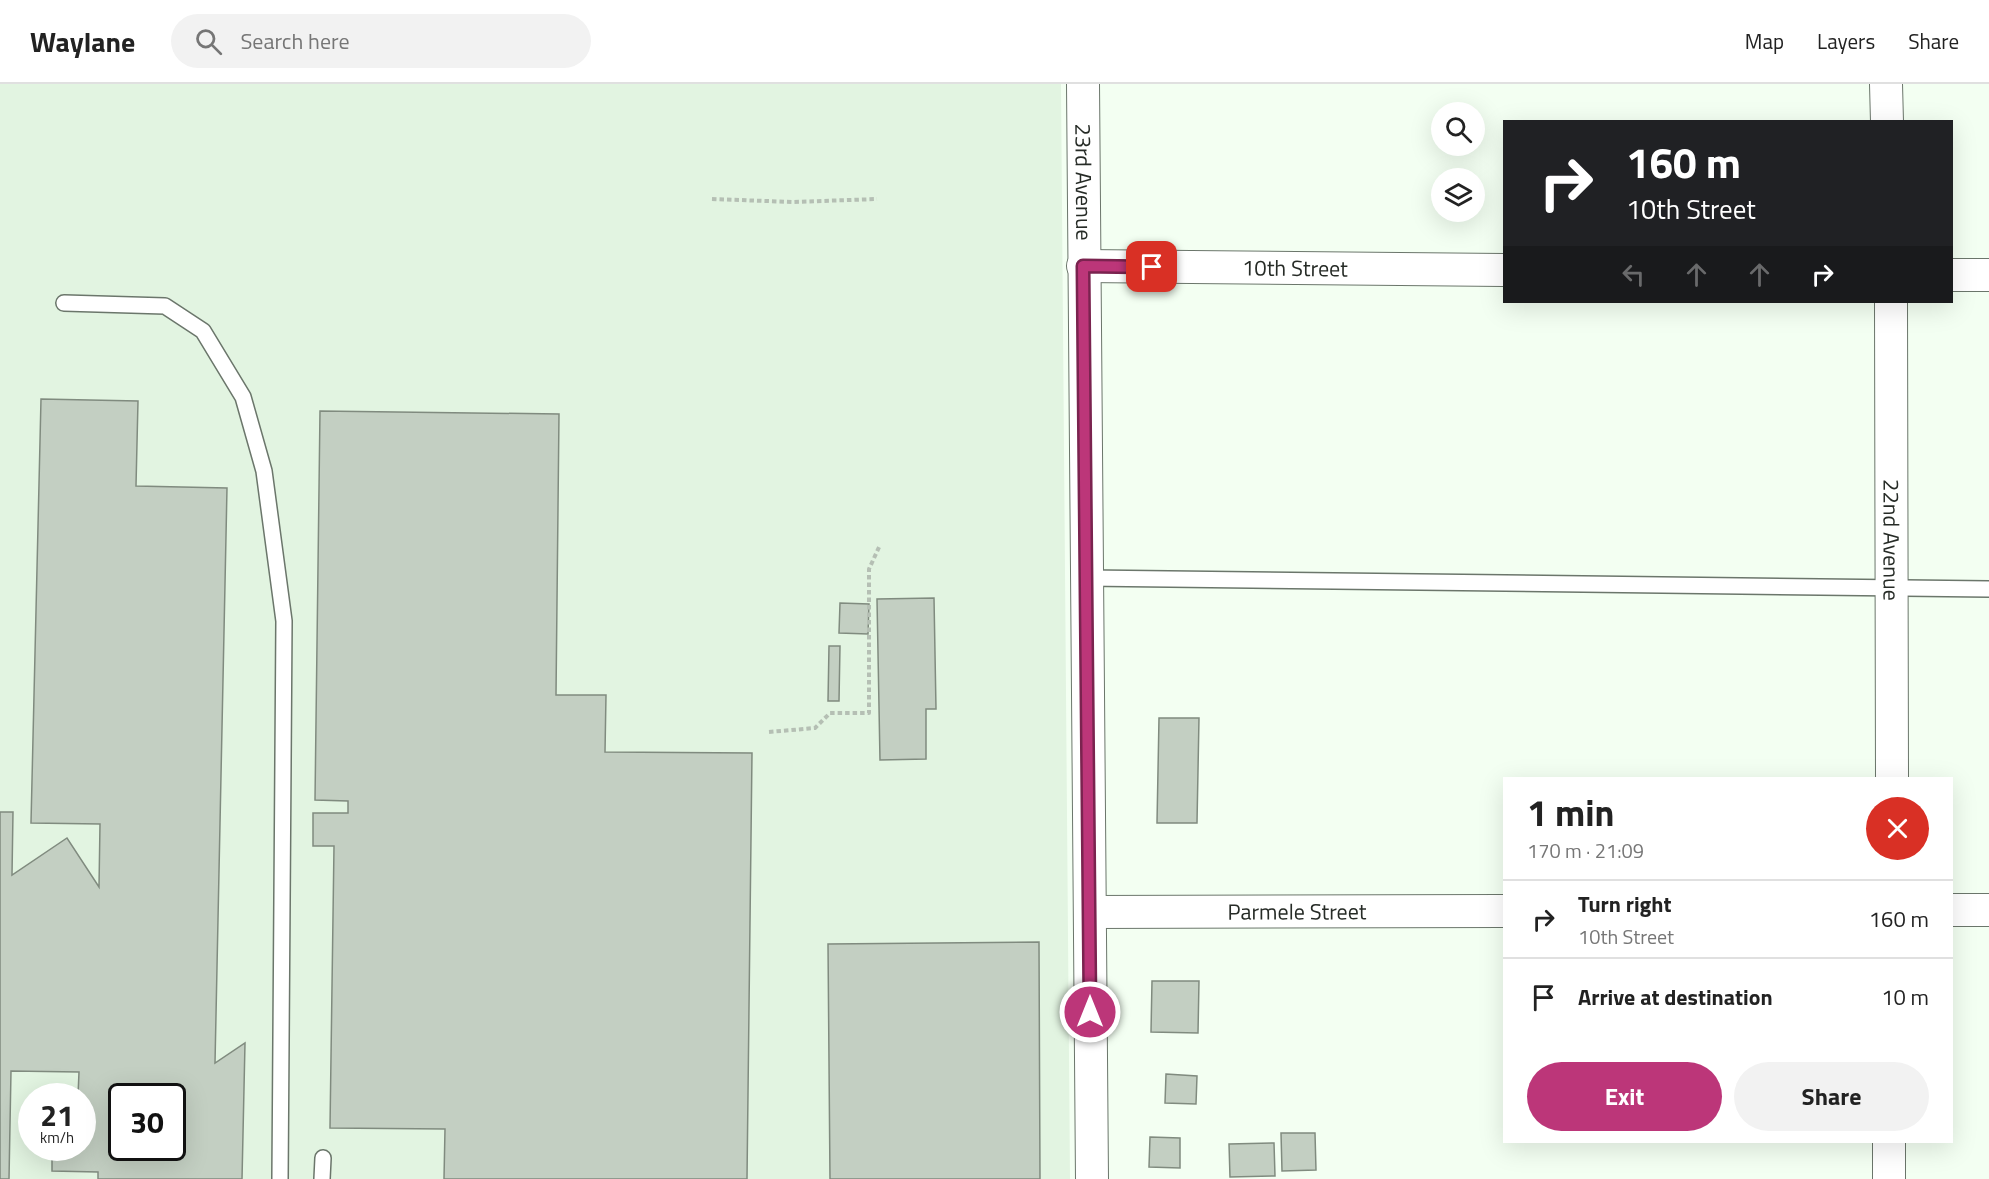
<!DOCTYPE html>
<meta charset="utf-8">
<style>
:root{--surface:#fff;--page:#f2f2f2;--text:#222;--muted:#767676;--line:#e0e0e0;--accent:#bc3679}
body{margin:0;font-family:"Titillium Web",sans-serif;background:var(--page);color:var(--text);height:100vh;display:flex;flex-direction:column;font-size:22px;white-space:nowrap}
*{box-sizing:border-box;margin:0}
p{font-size:20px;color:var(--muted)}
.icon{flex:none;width:33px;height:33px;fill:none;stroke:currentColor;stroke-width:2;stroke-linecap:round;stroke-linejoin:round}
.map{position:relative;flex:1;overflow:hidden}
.details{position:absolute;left:1503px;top:693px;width:450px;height:366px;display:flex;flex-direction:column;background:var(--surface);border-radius:0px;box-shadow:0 6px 24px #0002}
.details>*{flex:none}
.hud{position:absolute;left:1503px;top:36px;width:450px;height:183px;border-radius:0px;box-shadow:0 6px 24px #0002;background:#202124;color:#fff;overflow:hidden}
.controls{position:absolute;left:1431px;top:18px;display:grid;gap:12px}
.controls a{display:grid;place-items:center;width:54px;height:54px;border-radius:50%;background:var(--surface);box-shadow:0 6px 24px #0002;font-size:30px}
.speed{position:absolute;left:18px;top:999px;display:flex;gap:12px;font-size:30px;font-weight:700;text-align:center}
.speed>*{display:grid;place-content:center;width:78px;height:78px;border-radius:50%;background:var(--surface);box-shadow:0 6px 24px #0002;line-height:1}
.speed small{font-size:15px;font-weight:400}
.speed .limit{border:3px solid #111;border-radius:9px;background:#fff;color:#111}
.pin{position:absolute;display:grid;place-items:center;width:51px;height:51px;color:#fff;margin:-26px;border-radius:12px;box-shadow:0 3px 9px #0006}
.me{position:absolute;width:66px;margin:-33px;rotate:0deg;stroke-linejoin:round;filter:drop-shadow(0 0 4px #0008)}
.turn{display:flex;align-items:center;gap:21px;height:126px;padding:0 24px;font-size:27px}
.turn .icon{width:78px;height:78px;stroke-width:2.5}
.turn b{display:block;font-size:42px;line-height:51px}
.lanes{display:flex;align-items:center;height:57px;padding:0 24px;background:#0003;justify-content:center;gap:30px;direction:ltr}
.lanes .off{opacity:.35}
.round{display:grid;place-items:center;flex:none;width:63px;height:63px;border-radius:32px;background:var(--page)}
.head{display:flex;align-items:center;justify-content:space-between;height:102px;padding:0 24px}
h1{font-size:36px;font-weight:700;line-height:45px}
.primary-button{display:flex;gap:12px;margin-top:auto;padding:12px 24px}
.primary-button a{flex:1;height:69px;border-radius:36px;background:var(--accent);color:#fff;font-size:24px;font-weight:700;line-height:69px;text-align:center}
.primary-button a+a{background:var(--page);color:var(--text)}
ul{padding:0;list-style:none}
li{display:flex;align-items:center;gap:18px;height:78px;padding:0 24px;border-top:2px solid var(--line)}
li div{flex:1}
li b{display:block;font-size:22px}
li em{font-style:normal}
header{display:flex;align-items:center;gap:36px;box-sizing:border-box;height:84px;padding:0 30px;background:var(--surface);border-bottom:2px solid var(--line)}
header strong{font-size:28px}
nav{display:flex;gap:33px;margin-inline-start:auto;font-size:21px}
.search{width:420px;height:54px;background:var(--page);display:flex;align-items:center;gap:15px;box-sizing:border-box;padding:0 21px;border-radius:33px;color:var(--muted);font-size:22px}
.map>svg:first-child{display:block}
.built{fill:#e2f4e1;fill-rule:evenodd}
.building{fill:#c3cfc2;stroke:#808b7f;stroke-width:1.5;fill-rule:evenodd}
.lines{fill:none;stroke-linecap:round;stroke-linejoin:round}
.lane-casing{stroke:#6b766b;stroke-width:18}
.street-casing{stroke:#6b766b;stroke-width:34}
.path{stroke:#b5bfb4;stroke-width:4;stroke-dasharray:4.5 3;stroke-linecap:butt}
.lane{stroke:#fff;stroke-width:15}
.street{stroke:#fff;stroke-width:32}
.route-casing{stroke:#7a234f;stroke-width:15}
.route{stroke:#bc3679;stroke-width:10}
.labels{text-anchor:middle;stroke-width:4.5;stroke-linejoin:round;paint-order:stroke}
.street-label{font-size:22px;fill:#262b26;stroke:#f3fff2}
</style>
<header>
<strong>Waylane</strong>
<div class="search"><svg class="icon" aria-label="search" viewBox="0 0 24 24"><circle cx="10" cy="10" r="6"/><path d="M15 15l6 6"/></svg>Search here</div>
<nav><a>Map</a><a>Layers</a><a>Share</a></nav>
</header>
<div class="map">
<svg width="1989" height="1095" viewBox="0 0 1989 1095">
<rect width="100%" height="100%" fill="#f3fff2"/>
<!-- built -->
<path class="built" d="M0,0H1061L1070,1095H0ZM32,1012H82V1064H32ZM122,1012H172V1064H122Z"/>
<!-- building -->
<g class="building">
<path d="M41,315L138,317L136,402L227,404L215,979L245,959L242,1095H98V1088L52,1087V1064H82V1012H78L79,988L11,987L9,1095H0V728H13L12,791L67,754L99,803L100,740L31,739ZM122,1012H172V1064H122Z"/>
<polygon points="320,327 559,330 556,611 606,611 605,668 752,669 747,1095 444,1095 445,1045 330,1044 334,762 313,762 313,729 348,729 348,717 315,716"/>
<polygon points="934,514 936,625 926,625 926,675 880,676 877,515"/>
<polygon points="840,519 869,520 868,550 839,549"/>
<polygon points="829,562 840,562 839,617 828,617"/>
<polygon points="1159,634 1199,634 1197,739 1157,739"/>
<polygon points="1039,858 1040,1095 830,1095 828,860"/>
<polygon points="1152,897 1199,897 1198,949 1151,948"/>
<polygon points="1166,990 1197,992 1196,1020 1165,1019"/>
<polygon points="1281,1049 1315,1049 1316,1086 1282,1087"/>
<polygon points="1150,1053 1180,1054 1180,1084 1149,1083"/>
<polygon points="1274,1059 1275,1092 1230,1093 1229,1060"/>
</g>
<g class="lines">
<!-- lane casing -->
<g class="lane-casing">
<g id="lane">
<polyline points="64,219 165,222 203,247 243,313 264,387 284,537 280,1095"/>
<polyline points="1087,494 1989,505"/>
<polyline points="322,1095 323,1074"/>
</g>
</g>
<!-- street casing -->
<g class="street-casing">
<g id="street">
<path id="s1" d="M1083,0L1092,1095"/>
<polyline points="1886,0 1887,38"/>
<path id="s2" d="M1083,182L1504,186"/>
<polyline points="1952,191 1989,191"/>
<path id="s3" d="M1891,218L1892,694"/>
<polyline points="1952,826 1989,826"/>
<path id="s4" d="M1090,828L1504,827"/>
<polyline points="1889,1095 1889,1058"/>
</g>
</g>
<!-- path -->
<g class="path">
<polyline points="712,115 793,118 877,115"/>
<polyline points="769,648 815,644 830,629 869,629 869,485 880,461"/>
</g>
<!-- lane -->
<use href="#lane" class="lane"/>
<!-- street -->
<use href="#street" class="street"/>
</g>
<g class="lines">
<!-- route casing -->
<g class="route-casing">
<polyline id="route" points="1090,928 1083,182 1152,183"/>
</g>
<!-- route -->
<use href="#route" class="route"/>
</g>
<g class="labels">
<!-- street labels -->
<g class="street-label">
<text dy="8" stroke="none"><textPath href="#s1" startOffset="98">23rd Avenue</textPath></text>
<text dy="8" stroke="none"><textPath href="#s2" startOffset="212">10th Street</textPath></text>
<text dy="8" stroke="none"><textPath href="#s3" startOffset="238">22nd Avenue</textPath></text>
<text dy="8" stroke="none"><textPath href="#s4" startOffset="207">Parmele Street</textPath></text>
</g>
</g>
</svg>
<div class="controls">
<a><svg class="icon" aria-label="search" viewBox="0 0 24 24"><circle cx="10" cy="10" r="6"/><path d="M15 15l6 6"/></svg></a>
<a><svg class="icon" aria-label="layers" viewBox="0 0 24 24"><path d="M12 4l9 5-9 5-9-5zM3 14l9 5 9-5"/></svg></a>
</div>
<div class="speed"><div>21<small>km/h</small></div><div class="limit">30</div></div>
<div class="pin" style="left:1152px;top:183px;background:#d93025"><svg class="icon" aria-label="arrive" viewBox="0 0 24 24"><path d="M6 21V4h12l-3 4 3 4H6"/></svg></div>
<svg class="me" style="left:1090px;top:928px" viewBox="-20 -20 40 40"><circle r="17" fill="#bc3679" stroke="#fff" stroke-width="3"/><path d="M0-11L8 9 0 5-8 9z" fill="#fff"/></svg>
<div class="hud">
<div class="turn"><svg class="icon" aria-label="right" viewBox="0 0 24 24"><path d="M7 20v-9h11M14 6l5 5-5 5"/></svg><div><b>160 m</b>10th Street</div></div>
<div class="lanes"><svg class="icon off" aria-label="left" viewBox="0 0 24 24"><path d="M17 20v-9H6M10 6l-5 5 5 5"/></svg><svg class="icon off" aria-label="ahead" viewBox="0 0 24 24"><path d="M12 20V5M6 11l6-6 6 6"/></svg><svg class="icon off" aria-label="ahead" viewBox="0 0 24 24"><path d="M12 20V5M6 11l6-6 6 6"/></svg><svg class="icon" aria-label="right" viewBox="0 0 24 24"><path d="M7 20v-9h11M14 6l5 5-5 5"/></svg></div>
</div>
<section class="details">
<div class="head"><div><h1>1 min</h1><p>170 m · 21:09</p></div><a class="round" style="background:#d93025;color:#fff"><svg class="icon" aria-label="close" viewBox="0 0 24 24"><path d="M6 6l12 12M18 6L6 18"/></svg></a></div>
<ul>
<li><svg class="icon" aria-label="right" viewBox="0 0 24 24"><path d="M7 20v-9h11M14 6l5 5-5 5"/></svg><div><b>Turn right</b><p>10th Street</p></div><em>160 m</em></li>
<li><svg class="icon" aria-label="arrive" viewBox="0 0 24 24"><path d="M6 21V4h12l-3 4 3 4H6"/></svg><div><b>Arrive at destination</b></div><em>10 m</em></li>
</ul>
<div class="primary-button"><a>Exit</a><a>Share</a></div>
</section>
</div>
